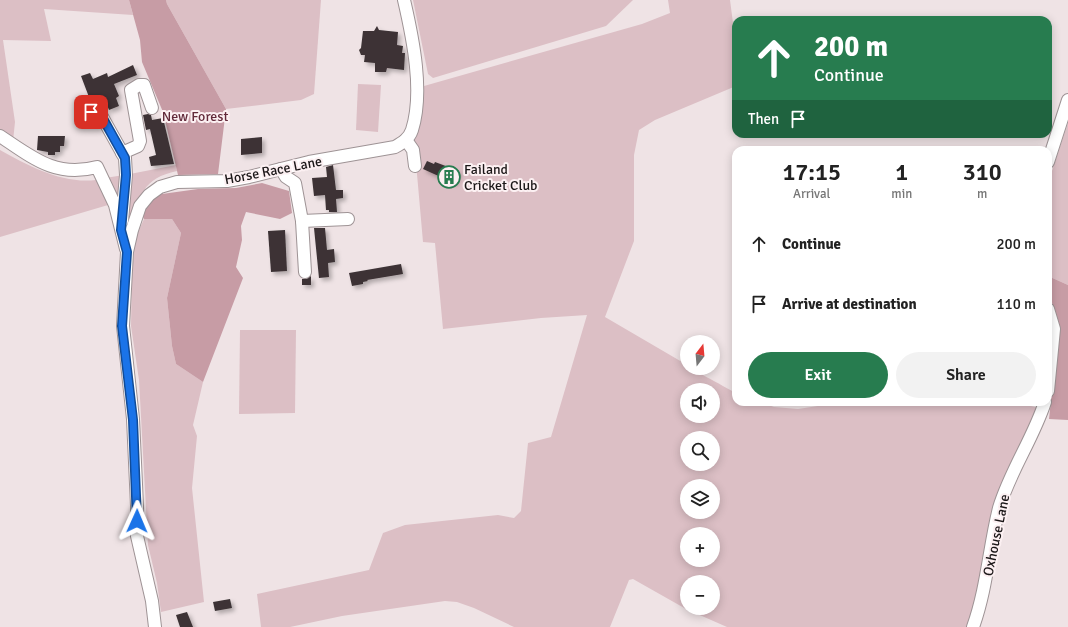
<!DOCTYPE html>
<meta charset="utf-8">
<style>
:root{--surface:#fff;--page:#f2f2f2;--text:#222;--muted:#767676;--accent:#277c4f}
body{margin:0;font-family:Signika,sans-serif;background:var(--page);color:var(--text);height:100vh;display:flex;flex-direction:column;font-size:15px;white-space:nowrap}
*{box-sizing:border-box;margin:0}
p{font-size:13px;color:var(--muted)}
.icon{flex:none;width:22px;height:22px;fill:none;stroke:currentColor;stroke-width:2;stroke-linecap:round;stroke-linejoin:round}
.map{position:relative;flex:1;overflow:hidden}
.drawer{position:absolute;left:732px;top:146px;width:320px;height:260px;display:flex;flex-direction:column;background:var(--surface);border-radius:12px;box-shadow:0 2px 10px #0003}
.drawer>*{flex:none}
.banner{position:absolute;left:732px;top:16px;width:320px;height:122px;border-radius:12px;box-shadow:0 2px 10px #0003;background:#277c4f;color:#fff;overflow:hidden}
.needle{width:26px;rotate:16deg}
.buttons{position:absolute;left:680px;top:335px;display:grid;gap:8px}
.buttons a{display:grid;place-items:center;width:40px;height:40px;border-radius:50%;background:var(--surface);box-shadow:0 2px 10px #0003;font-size:20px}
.pin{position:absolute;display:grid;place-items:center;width:34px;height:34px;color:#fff;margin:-17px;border-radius:8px;box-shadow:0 2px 6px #0006}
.me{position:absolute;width:44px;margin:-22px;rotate:1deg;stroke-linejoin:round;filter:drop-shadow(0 0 3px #0008)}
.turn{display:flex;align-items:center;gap:14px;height:84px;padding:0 16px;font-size:18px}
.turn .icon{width:52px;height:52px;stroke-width:2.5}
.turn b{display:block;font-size:28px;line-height:34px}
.then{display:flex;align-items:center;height:38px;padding:0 16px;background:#0003;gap:8px;font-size:15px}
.eta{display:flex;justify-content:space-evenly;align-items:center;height:68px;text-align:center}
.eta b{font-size:24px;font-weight:600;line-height:28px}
.cta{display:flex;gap:8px;margin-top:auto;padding:8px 16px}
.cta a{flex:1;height:46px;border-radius:24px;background:var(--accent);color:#fff;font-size:16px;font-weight:600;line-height:46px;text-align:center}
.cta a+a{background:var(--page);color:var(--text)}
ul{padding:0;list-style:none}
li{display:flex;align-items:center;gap:12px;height:60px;padding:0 16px}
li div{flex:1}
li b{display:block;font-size:15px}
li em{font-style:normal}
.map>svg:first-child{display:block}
.green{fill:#dcbfc5;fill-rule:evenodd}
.forest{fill:#c79ca5}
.building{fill:#3c3335;filter:url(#shadow)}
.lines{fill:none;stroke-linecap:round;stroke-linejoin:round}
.minor-casing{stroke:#9e9395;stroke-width:14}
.minor{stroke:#fff;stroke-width:12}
.route-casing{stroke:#114b97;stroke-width:10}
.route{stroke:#1a73e8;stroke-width:7}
.labels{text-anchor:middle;stroke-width:4;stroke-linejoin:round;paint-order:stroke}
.park-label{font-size:14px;fill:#622a3a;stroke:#fcf0f2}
.poi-label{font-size:14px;fill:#1a1617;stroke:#fcf0f2;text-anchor:start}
.street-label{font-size:14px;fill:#1a1617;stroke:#fcf0f2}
</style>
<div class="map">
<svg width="1068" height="627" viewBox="0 0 1068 627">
<defs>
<filter id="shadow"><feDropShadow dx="3" dy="3" stdDeviation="2" flood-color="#0004"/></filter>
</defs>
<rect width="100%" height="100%" fill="#efe3e5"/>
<!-- green -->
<g class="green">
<polygon points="0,0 129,0 133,15 44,9 51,41 3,40 15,122 13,141 0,133"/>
<polygon points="166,0 321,0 314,94 301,100 226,109 167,4"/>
<polygon points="413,0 633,0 606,26 433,78 428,74"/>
<path d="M668,0H730L736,46V86L655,120L639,130L634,155V241L605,317L682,362L687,365V368C692,368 728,389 736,393V402H760L774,407L798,409L844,402H1015L1039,408L982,558L979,592L970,627H727L686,609L633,579L629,580L610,627H514L474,608L457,602L445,601L342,616L290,627H261L257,594L369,570L383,533L405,525L498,515L514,518L521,511L528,443L551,437L587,315L541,318L443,329L435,243L423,242L414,140L424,86L642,24L670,13ZM687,390H713V416H687ZM687,438H713V464H687ZM687,486H713V512H687ZM687,534H713V560H687ZM687,582H713V608H687Z"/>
<polygon points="358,84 381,85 378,132 356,130"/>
<polygon points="1068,123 1068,285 1048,276 1048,183"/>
<path d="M0,150C29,166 62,184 96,180L108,205L0,237Z"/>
<path d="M176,165L177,171C143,178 140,196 128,225L125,226L130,174Z"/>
<polygon points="124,175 119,196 114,199 105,178"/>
<polygon points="144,219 172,219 181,233 167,298 172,346 176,364 203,382 193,425 197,436 192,488 204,602 161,612 157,583 148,545 139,380 131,326 132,272 135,239"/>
<polygon points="240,330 296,330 295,413 239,414"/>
</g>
<!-- forest -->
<g class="forest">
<polygon points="129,0 166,0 167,4 226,109 218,174 178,175 163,112 142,62 140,40"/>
<polygon points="262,183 289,191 292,213 280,219 246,212 241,226 242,240 236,267 243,278 203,382 176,364 172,346 167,298 181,233 172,219 144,219 141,213 152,197 162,194 198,189 236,188"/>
<polygon points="1048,276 1068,285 1068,420 1049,419 1059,326 1048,289"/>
</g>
<!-- building -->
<g class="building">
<polygon points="377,26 379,30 398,32 397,45 403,46 402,53 405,53 404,70 387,68 386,72 375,72 375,63 364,62 365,55 361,55 359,50 361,48 363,31 374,31"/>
<polygon points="133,65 137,75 114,84 119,96 116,98 119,106 109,110 105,100 92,105 81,76 90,73 93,79 107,73 108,77"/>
<polygon points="148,114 151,115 152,120 163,118 174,164 151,166 149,157 156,155 150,129 146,130 143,115"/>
<polygon points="38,136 65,136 64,146 60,146 60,152 55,152 55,155 48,155 48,152 37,150"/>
<polygon points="262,137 262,153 241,155 241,139"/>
<polygon points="427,161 434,164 435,162 459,171 454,183 423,169"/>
<polygon points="333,165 336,190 343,190 343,198 336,199 337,212 329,212 329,210 326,210 325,195 314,196 312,178 327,177 326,167"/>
<polygon points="314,228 325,228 327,250 334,249 335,262 328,263 329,277 319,278"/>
<polygon points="285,230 287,271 271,272 268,231"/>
<polygon points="401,264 403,274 367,280 368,281 363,282 363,284 352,286 349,273"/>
<polygon points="311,276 311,285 302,285 302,279 306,279"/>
<polygon points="230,599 232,608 215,611 213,602"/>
<polygon points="187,612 193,627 180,627 176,615"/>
</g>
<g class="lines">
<!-- minor casing -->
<g class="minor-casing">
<g id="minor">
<polyline points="83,115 91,112 101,115 125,158 126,175 122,221"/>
<path d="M0,136C33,158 56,178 97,167L115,205L126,249"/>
<polyline points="406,140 413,150 415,166"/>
<polyline points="122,153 138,146 140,141 131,90 139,85 144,85 152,108"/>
<polyline points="1048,162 1068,100"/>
<polyline points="281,169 286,177 295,183 302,221 305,272"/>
<polyline points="302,221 348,219"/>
<polyline points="1048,309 1054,329 1048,391"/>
<path d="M155,627L152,601L137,536V506L133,419L123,326L127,252L132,230L140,206L149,195L160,187L177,182L227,181L249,177L309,162L395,147C402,143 409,139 412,130C424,92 413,39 404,0"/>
<path d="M973,627C987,588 989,548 999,508C1010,471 1033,439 1045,402"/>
</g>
</g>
<!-- minor -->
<use href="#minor" class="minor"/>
</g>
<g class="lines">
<!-- route casing -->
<g class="route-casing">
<polyline id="route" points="91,112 101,115 125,158 126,175 121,230 127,252 122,326 133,420 137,521"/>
</g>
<!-- route -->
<use href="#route" class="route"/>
</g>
<!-- icons -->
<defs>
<g id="building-ring" transform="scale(1.15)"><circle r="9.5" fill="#fcf0f2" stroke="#277c4f" stroke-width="1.5"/><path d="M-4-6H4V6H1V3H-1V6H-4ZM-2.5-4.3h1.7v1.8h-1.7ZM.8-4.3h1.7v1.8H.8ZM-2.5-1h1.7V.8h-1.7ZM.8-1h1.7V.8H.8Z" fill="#277c4f"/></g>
</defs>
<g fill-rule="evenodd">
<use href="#building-ring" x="449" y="177"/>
</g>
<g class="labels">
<!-- park labels -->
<g class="park-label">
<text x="195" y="121">New Forest</text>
</g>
<!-- poi labels -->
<g class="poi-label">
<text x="464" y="174">Failand<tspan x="464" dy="16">Cricket Club</tspan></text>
</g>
<!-- street labels -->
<g class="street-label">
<text transform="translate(273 170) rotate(-11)" y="5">Horse Race Lane</text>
<text transform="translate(996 535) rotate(-78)" y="5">Oxhouse Lane</text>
</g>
</g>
</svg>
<div class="buttons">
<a><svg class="needle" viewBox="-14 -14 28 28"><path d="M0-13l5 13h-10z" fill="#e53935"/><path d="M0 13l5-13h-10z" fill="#767676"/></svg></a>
<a><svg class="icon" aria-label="sound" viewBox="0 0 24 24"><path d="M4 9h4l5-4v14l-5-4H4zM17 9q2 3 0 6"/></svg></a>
<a><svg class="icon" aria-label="search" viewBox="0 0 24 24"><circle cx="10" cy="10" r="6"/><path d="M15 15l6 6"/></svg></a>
<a><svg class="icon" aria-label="layers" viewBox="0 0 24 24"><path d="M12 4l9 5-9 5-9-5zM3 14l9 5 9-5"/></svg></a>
<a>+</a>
<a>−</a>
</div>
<div class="pin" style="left:91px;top:112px;background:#d93025"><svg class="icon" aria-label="arrive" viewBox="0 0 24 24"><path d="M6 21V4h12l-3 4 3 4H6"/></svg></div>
<svg class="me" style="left:137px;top:521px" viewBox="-20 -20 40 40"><path d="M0-17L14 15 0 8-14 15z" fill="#1a73e8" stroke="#fff" stroke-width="4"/></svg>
<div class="banner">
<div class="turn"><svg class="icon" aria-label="ahead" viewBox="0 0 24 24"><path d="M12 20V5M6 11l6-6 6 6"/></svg><div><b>200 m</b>Continue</div></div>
<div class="then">Then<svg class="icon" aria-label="arrive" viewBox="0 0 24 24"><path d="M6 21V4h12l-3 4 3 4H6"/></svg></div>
</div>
<section class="drawer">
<div class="eta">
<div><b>17:15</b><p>Arrival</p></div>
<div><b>1</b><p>min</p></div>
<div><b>310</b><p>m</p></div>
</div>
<ul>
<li><svg class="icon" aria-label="ahead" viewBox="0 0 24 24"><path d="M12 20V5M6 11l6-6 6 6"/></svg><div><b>Continue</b></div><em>200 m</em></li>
<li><svg class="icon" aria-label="arrive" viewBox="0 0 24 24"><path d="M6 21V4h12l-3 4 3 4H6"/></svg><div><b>Arrive at destination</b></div><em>110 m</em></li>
</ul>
<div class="cta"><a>Exit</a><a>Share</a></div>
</section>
</div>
